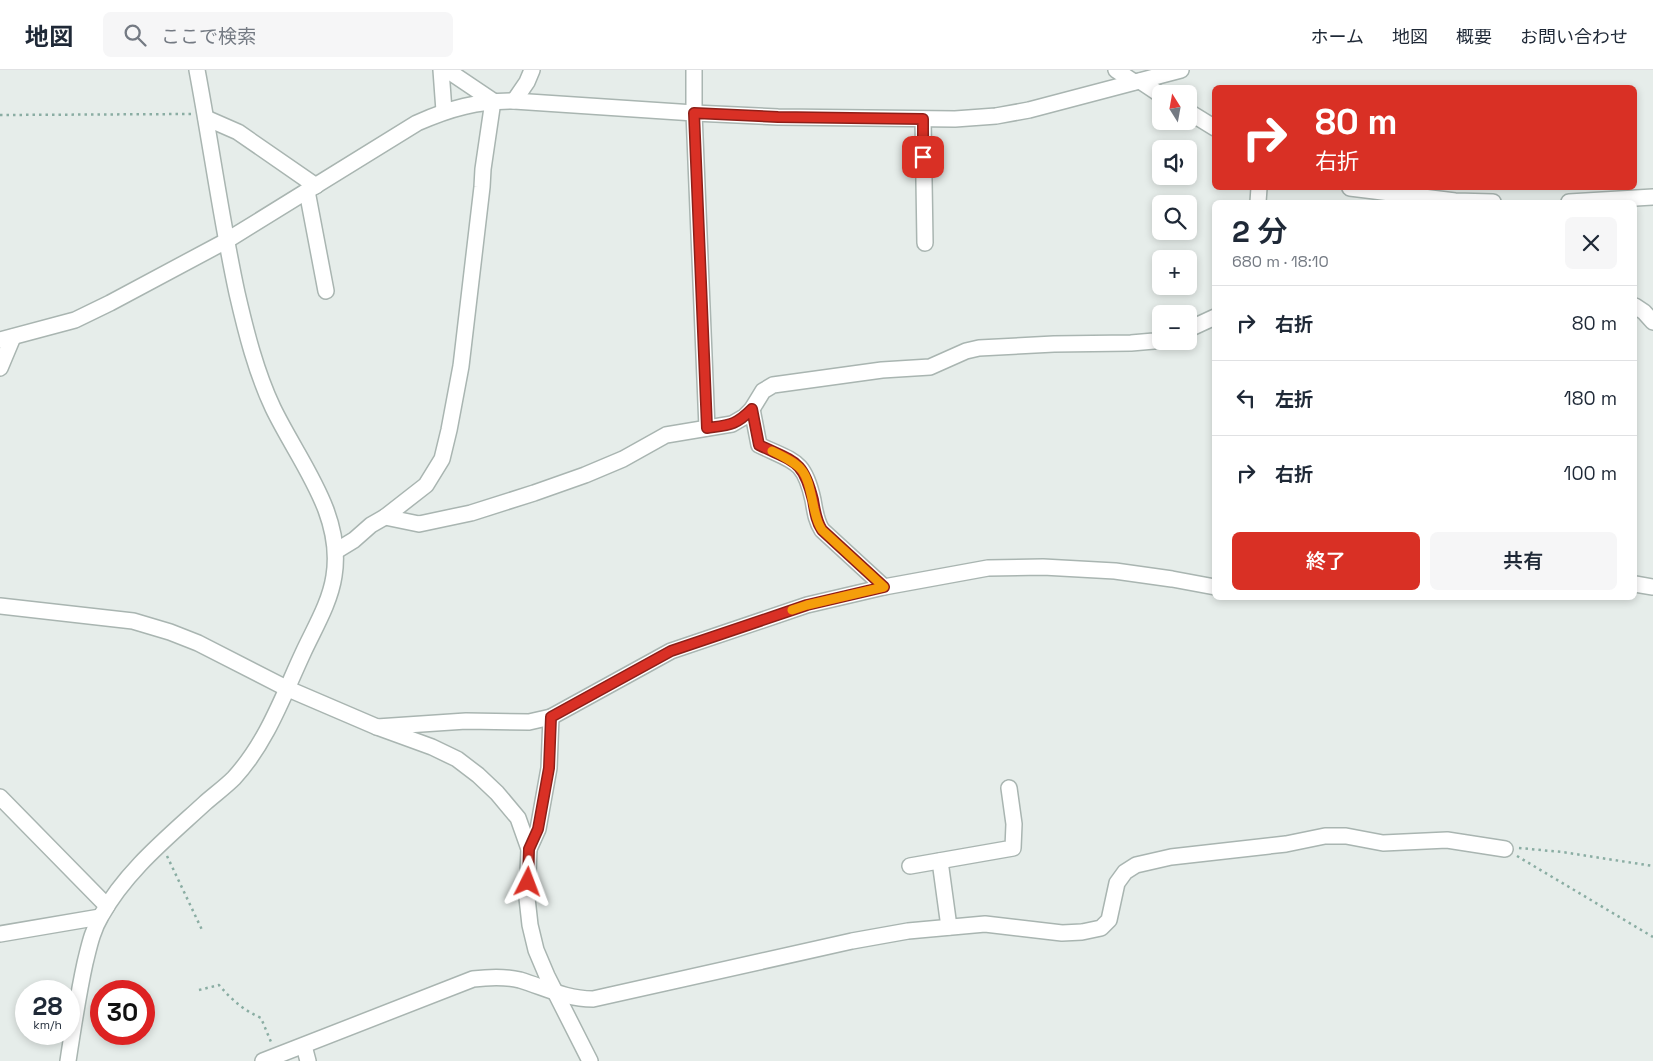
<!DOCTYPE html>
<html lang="ja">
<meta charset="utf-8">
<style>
:root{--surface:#fff;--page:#f6f6f7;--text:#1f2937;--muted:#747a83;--line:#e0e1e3;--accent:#d93025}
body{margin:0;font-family:"Space Grotesk","Noto Sans JP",sans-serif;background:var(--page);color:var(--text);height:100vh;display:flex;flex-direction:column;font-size:19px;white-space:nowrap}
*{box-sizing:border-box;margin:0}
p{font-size:16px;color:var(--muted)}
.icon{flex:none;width:28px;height:28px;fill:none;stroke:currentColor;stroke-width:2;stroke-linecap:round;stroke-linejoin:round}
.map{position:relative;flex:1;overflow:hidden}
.details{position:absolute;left:1212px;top:130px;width:425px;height:400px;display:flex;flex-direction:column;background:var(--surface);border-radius:8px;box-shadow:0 2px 8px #0003}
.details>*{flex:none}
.guide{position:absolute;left:1212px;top:15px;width:425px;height:105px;border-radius:8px;box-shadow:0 2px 8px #0003;background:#d93025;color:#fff;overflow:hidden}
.needle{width:32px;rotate:349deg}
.fabs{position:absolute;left:1152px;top:15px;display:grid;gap:10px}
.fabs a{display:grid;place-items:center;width:45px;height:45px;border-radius:8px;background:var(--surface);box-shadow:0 2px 8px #0003;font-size:25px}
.speed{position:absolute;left:15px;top:910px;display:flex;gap:10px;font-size:25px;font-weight:700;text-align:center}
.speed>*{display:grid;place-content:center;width:65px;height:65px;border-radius:50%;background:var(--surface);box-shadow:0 2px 8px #0003;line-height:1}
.speed small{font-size:12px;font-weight:400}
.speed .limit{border:8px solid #d22;background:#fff;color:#111}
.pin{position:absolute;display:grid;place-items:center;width:42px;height:42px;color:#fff;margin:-21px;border-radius:10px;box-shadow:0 2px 8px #0006}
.me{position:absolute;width:55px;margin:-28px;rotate:3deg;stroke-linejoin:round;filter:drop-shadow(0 0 4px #0008)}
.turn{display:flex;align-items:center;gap:18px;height:105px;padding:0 20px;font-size:22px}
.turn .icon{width:65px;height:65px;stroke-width:2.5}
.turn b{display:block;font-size:35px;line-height:42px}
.round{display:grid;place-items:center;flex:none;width:52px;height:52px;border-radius:8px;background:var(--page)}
.headline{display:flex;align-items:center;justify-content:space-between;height:85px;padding:0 20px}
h1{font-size:30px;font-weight:600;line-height:38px}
.primary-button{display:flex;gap:10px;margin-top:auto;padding:10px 20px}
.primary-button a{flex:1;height:58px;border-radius:8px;background:var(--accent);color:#fff;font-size:20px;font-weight:600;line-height:58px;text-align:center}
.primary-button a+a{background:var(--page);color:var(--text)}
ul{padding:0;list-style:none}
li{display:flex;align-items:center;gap:15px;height:75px;padding:0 20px;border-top:1px solid var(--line)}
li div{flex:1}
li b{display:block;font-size:19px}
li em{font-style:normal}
header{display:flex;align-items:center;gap:30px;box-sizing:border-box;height:70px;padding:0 25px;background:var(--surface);border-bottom:1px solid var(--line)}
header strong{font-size:24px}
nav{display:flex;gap:28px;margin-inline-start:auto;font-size:18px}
.search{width:350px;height:45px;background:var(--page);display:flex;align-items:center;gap:12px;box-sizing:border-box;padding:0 18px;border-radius:8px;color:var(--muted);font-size:19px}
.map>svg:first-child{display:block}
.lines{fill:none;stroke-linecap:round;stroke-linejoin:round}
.minor-casing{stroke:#a9b5b1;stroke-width:18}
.path{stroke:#8aada3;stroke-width:2.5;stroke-dasharray:2.5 4;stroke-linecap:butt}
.minor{stroke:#fff;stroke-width:15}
.route-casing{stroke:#8d1f18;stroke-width:12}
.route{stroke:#d93025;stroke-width:9}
.slow{stroke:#f59e0b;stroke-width:9}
</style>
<header>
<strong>地図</strong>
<div class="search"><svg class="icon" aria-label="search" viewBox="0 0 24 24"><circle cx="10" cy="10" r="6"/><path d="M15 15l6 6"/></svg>ここで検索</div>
<nav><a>ホーム</a><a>地図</a><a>概要</a><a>お問い合わせ</a></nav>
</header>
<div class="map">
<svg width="1653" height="991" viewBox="0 0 1653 991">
<rect width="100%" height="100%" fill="#e6edea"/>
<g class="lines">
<!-- minor casing -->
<g class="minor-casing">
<g id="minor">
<polyline points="441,0 444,41"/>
<polyline points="694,0 694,43 707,358"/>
<polyline points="1116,0 1134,12"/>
<polyline points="1140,11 1161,25"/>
<polyline points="514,31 527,12 532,0"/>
<polyline points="1189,42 1215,58"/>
<polyline points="206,48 238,62 316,116"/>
<polyline points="923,49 925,173"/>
<polyline points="1350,118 1455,131 1493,132"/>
<polyline points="307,121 326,221"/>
<polyline points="1258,132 1259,118"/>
<polyline points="1569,132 1653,127"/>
<polyline points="1635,236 1644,242 1653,252"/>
<polyline points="1189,259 1215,247"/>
<path d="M0,270L75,250L110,233L226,171L417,53C451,38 477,31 514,31L694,43L778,47L955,49L996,46L1029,40L1181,0"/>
<polyline points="0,298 13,267"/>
<path d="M752,339L759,375C794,392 804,389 813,430C815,441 816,451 822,460L884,517"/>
<polyline points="385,447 419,454 471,443 534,423 585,405 623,389 666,365 732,354 744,347 752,339 763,321 773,315 882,300 930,297 966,281 979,278 1054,274 1131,273 1154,271 1161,269"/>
<polyline points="336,481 354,470 371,455 385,447 426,415 442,389 449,360 461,296 482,117 483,99 493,31 447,0"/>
<polyline points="1635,514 1653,517"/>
<polyline points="0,536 133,551 170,562 198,573 286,618 377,657 432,677 457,689 478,705 497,723 518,748 529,779 527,828 530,855 536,880 547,906 590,991"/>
<polyline points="377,657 466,651 529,652 551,647 671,581 807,535 884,517 988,498 1043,497 1115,501 1172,509 1215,517"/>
<polyline points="0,727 107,836"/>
<polyline points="529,779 538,759 549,698 551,647"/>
<polyline points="940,791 949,857"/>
<polyline points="910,796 1013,778 1014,754 1009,718"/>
<polyline points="0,864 100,847"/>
<polyline points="304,976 308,991"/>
<path d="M68,991C73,958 78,925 85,893C89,877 92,861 101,846C126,801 167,768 205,733C214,725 225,717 234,708C267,672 283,626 303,583C314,559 330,533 334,506C344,444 299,392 273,338C256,302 246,262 237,223C221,149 211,74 197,0"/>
<path d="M263,991L473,909C489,907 504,906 520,910C546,918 566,929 593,929L852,871L908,861L985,854L1062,863L1082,862L1101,858L1109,850L1117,813L1125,802L1136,795L1171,787L1286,774L1325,766H1346L1383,773L1447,770L1505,779"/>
</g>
</g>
<!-- path -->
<g class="path">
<polyline points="0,45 191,44"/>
<polyline points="1519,778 1562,782 1653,796"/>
<polyline points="167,786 203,862"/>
<polyline points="1517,786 1653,867"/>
<path d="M199,920L219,915C231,929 243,940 261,948L271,972"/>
</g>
<!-- minor -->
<use href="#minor" class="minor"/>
</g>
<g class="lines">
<!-- route casing -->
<g class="route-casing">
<path id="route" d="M528,812L529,779L538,759L549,698L551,647L671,581L807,535L884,517L822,460C816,451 815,441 813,430C803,389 794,392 759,375L752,339C735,356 729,355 707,358L694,43L778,47L923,49V87"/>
</g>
<!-- route -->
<use href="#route" class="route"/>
<!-- slow -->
<path class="slow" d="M772,381C807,398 806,401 814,438C816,446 817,453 822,460L884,517L807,535L792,540"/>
</g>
</svg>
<div class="fabs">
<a><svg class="needle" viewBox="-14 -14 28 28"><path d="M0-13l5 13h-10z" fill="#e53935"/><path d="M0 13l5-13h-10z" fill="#747a83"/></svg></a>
<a><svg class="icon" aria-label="sound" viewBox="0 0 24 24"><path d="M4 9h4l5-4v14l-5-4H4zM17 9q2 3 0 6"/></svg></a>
<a><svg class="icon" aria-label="search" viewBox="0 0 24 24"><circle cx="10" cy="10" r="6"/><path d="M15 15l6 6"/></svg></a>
<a>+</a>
<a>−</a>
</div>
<div class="speed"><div>28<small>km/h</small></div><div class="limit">30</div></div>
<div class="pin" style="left:923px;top:87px;background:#d93025"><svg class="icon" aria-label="arrive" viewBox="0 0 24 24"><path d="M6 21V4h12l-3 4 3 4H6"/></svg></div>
<svg class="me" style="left:528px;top:812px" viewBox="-20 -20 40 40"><path d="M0-17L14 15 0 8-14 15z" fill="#d93025" stroke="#fff" stroke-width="4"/></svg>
<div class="guide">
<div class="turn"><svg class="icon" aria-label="right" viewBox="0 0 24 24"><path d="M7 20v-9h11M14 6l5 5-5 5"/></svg><div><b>80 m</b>右折</div></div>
</div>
<section class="details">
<div class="headline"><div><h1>2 分</h1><p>680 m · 18:10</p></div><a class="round"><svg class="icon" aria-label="close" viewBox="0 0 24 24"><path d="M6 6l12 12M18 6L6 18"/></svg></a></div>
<ul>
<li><svg class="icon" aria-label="right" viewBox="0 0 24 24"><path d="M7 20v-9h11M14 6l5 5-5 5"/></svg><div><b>右折</b></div><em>80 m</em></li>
<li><svg class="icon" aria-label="left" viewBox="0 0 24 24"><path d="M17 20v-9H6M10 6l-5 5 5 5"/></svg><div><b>左折</b></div><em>180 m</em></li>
<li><svg class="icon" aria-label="right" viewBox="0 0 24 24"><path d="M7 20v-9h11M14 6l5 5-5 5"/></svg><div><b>右折</b></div><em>100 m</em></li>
</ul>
<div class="primary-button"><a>終了</a><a>共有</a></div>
</section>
</div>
